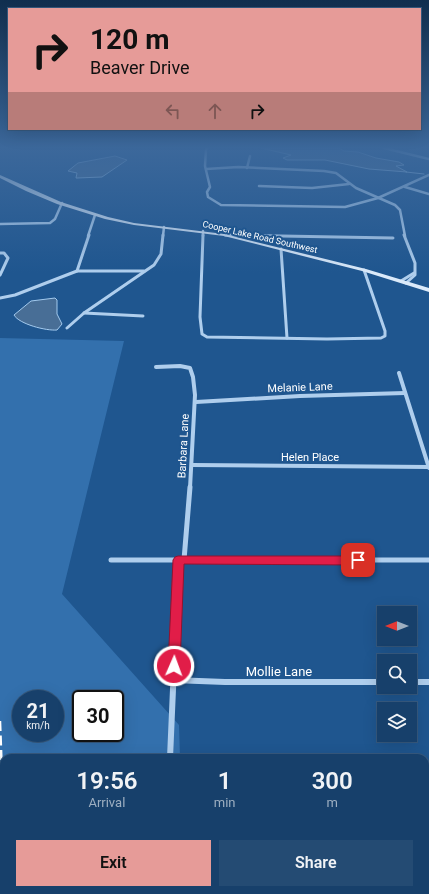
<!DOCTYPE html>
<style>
:root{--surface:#17406b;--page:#244b73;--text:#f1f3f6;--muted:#9eafc1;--line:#36597e;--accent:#e69b98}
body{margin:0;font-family:Roboto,sans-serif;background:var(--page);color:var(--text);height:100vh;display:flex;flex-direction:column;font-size:15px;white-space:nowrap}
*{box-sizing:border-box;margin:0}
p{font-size:13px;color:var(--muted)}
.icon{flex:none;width:22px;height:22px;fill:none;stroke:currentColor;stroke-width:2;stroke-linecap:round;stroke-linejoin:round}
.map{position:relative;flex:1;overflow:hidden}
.panel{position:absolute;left:0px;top:754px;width:429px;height:140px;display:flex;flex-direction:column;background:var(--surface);border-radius:12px 12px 0 0;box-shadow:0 4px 16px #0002,0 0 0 1px var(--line)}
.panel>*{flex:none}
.hud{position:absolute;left:8px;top:8px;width:413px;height:122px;border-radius:0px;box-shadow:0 4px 16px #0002,0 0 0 1px var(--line);background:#e69b98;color:#111;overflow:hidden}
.needle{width:26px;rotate:270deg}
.buttons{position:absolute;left:377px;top:606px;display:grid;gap:8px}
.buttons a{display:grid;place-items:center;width:40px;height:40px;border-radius:0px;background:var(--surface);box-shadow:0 4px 16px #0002,0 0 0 1px var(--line);font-size:20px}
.speed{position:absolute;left:12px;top:690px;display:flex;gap:8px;font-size:20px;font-weight:700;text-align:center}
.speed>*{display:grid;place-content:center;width:52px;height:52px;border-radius:50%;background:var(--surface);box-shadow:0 4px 16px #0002,0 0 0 1px var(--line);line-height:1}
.speed small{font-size:10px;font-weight:400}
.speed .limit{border:2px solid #111;border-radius:6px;background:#fff;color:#111}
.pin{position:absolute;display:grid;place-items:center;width:34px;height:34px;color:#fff;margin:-17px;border-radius:8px;box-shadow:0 2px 6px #0006}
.me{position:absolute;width:44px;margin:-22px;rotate:2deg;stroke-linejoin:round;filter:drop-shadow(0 0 3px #0008)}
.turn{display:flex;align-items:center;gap:14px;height:84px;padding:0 16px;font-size:18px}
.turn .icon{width:52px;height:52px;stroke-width:2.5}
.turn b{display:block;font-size:28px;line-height:34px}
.lanes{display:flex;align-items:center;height:38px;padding:0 16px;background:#0003;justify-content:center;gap:20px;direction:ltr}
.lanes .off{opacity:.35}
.eta{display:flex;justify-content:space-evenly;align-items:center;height:68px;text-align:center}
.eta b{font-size:24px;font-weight:600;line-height:28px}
.primary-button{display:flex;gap:8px;margin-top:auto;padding:8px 16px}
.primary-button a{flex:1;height:46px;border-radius:0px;background:var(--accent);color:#111;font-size:16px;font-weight:600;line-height:46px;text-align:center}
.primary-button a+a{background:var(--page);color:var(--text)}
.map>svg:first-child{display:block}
.green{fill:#3370ad;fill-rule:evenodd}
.water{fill:#486e96;stroke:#a3caee}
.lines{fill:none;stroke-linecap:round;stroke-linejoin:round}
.stream{stroke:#a3caee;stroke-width:1}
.street-far4{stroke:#afceed;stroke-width:2.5}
.street-far3{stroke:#afceed;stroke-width:3}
.street-far2{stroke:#afceed;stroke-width:4}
.street-far1{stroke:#afceed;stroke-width:5}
.street{stroke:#afceed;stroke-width:6}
.secondary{fill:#dbeafa;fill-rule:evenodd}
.rail{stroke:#fff;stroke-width:2.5;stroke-dasharray:10 4.5;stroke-linecap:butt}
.route{fill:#e11d48;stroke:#92132f}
.labels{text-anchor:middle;stroke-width:4;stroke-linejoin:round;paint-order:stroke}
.far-street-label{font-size:9px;fill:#fff;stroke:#1f568f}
.street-label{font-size:11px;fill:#fff;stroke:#1f568f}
.near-street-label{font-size:13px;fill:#fff;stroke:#1f568f}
</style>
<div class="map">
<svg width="429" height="894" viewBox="0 0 429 894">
<rect width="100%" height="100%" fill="#1f568f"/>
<!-- green -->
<path class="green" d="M0,338L124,341L62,594L179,725L180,758H4V890H185L186,894H0ZM21,699H55V733H21ZM81,699H115V733H81Z"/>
<!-- water -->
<g class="water">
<polygon points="261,148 339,148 344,151 358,152 376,158 399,162 404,165 396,166 407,172 369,169 325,160 287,160 283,158 291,155"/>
<polygon points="115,156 127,160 102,177 77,178 76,178 77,173 68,171 78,163"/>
<path d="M55,298L57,300V314L62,324L57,330C46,331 19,324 14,315L31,301Z"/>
</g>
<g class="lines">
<!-- stream -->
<polyline class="stream" points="406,172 424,174"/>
<!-- street-far4 -->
<g class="street-far4">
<polyline points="208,148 206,149 205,166 210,187 207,192 208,197 221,205 345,207 378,198 429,175"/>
<polyline points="384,148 429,159"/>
<polyline points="247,168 250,156"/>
<polyline points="206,169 238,167 324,171 336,173 356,188 395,205 400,210 405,236"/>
<polyline points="259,186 312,188 349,184"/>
<polyline points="405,187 429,194"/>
<polyline points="0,224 50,223 55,219 62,203"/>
<polyline points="203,231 203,236"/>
<polyline points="225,235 265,236"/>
<polyline points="88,236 95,215"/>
<polyline points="163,236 164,227"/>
</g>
<!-- street-far3 -->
<g class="street-far3">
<polyline points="203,235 200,317 202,334 207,337 327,339 381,338 385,336 385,331 364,270"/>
<polyline points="225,235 393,238"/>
<polyline points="404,235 415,263 415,275 406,283"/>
<polyline points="281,249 287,338"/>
<polyline points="0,253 4,253 8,258 0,275"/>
<polyline points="77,271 144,271"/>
<polyline points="401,281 414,273"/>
<polyline points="0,298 15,295 77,271 89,235"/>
<polyline points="84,313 143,316"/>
<polyline points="67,328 84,313 154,265 161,254 163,235"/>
</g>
<!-- street-far2 -->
<g class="street-far2">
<polyline points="156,367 180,366 190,368 193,377 195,395 190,488"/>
<polyline points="399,373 429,468"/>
<polyline points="196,402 300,396 405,393"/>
<polyline points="192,465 428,467"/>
</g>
<!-- street-far1 -->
<g class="street-far1">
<polyline points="111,560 429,560"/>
<polyline points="184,560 190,487"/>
<polyline points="174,667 178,560"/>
</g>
<!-- street -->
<g class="street">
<polyline points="173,680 225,682 384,682"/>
<polyline points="410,682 429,682"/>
<polyline points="170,758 174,666"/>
<polyline points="425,855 429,855"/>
<polyline points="178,890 178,894"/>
</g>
<!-- secondary -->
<polygon class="secondary" points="0,175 61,202 108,217 134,223 224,234 366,269 429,288 429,292 362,271 224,236 134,225 105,219 57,204 26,191 0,178"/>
<!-- rail -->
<polyline class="rail" points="0,721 3,803 0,859"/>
</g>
<!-- sky -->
<linearGradient id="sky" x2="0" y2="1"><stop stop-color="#112f4f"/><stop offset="0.54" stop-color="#3c689b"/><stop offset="1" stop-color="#3c689b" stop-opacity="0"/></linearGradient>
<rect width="429" height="273" fill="url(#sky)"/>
<!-- route -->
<polygon class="route" points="178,556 358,556 362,558 363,560 362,563 358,565 184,564 180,666 178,669 174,671 170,669 168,666 173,560 175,557"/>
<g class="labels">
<!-- far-street labels -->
<g class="far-street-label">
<text transform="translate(260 237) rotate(13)" y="3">Cooper Lake Road Southwest</text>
</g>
<!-- street labels -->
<g class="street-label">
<text transform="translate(300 387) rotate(-2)" y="4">Melanie Lane</text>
<text transform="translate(183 446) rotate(-87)" y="4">Barbara Lane</text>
<text x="310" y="461">Helen Place</text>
</g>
<!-- near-street labels -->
<g class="near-street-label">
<text x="279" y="676">Mollie Lane</text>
</g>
</g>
</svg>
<div class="buttons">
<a><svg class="needle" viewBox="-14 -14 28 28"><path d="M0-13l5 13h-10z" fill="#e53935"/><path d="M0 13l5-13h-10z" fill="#9eafc1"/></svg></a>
<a><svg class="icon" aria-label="search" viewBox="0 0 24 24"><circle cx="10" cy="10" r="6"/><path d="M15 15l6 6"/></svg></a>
<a><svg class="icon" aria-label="layers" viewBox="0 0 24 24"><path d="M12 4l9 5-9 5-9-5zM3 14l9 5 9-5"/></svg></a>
</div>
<div class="speed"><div>21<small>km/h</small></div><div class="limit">30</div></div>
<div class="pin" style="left:358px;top:560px;background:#d93025"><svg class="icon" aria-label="arrive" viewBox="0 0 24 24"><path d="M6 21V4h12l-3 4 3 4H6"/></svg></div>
<svg class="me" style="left:174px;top:666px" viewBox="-20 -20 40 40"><circle r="17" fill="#e11d48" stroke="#fff" stroke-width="3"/><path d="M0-11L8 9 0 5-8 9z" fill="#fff"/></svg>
<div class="hud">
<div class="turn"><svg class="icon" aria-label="right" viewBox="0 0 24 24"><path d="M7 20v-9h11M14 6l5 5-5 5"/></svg><div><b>120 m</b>Beaver Drive</div></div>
<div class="lanes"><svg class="icon off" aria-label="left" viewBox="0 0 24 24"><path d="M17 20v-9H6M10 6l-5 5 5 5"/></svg><svg class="icon off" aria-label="ahead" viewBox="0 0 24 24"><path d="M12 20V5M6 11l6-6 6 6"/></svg><svg class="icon" aria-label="right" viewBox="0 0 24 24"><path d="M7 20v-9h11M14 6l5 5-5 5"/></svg></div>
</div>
<section class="panel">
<div class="eta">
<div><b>19:56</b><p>Arrival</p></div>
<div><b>1</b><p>min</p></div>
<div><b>300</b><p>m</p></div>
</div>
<div class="primary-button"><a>Exit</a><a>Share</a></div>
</section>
</div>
